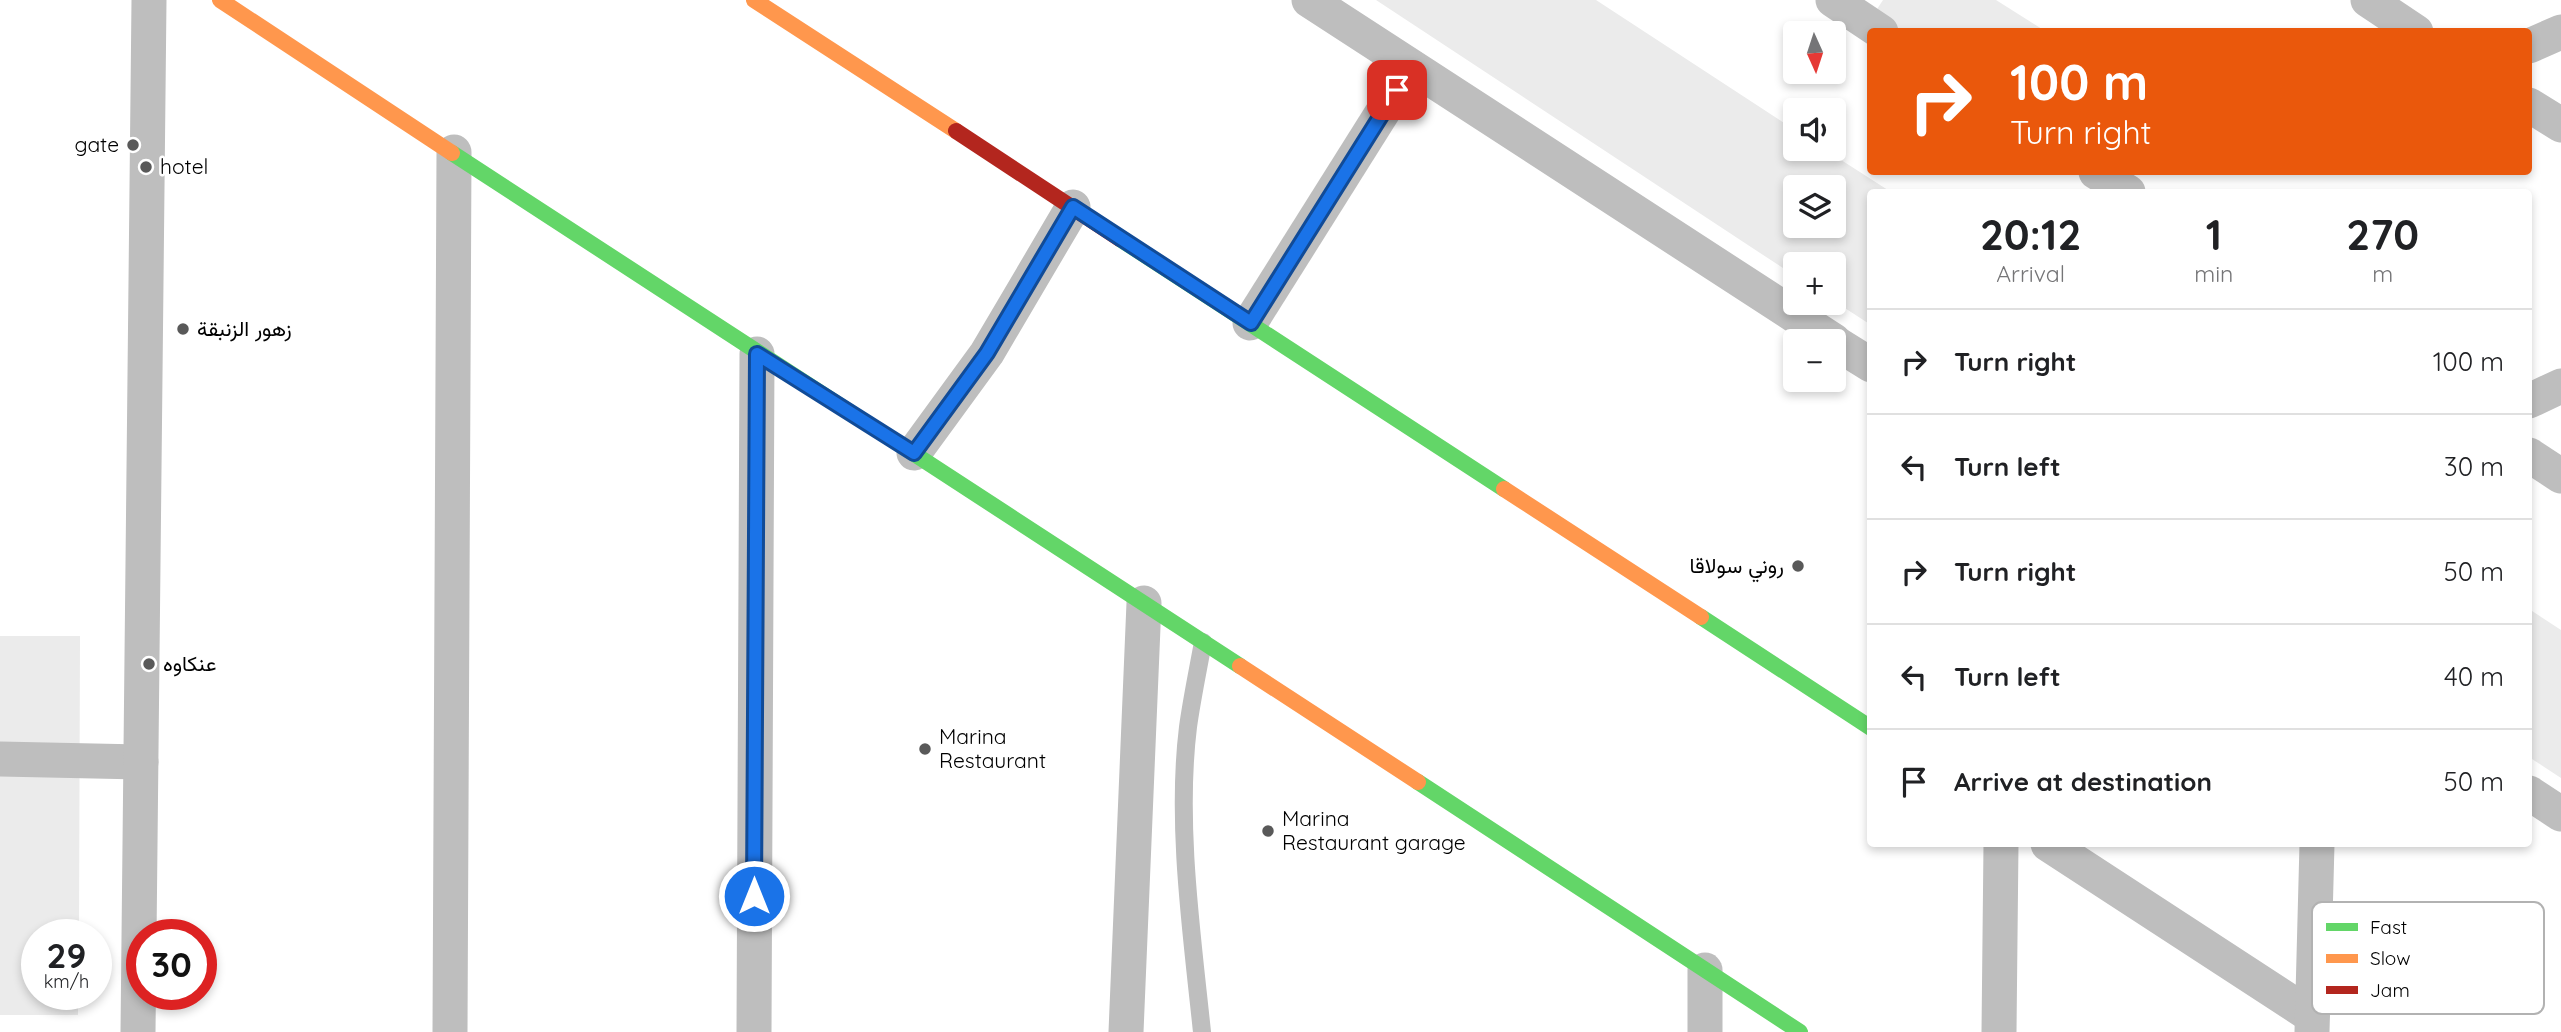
<!DOCTYPE html>
<meta charset="utf-8">
<style>
:root{--surface:#fff;--page:#f6f6f6;--text:#202124;--muted:#757577;--line:#e0e0e0}
body{margin:0;font-family:Quicksand,Vazirmatn,sans-serif;background:var(--page);color:var(--text);height:100vh;display:flex;flex-direction:column;font-size:26px;white-space:nowrap}
*{box-sizing:border-box;margin:0}
p{font-size:23px;color:var(--muted)}
.icon{flex:none;width:38px;height:38px;fill:none;stroke:currentColor;stroke-width:2;stroke-linecap:round;stroke-linejoin:round}
.map{position:relative;flex:1;overflow:hidden}
.details{position:absolute;left:1867px;top:189px;width:665px;height:658px;display:flex;flex-direction:column;background:var(--surface);border-radius:7px;box-shadow:0 4px 10px #0003}
.details>*{flex:none}
.top-card{position:absolute;left:1867px;top:28px;width:665px;height:147px;border-radius:7px;box-shadow:0 4px 10px #0003;background:#ea580c;color:#fff;overflow:hidden}
.needle{width:46px;rotate:177deg}
.controls{position:absolute;left:1783px;top:21px;display:grid;gap:14px}
.controls a{display:grid;place-items:center;width:63px;height:63px;border-radius:7px;background:var(--surface);box-shadow:0 4px 10px #0003;font-size:35px}
.speed{position:absolute;left:21px;top:919px;display:flex;gap:14px;font-size:35px;font-weight:700;text-align:center}
.speed>*{display:grid;place-content:center;width:91px;height:91px;border-radius:50%;background:var(--surface);box-shadow:0 4px 10px #0003;line-height:1}
.speed small{font-size:18px;font-weight:400}
.speed .limit{border:10px solid #d22;background:#fff;color:#111}
.pin{position:absolute;display:grid;place-items:center;width:60px;height:60px;color:#fff;margin:-30px;border-radius:14px;box-shadow:0 4px 10px #0006}
.me{position:absolute;width:77px;margin:-38px;rotate:0deg;stroke-linejoin:round;filter:drop-shadow(0 0 5px #0008)}
.turn{display:flex;align-items:center;gap:24px;height:147px;padding:0 28px;font-size:32px}
.turn .icon{width:91px;height:91px;stroke-width:2.5}
.turn b{display:block;font-size:49px;line-height:60px}
.eta{display:flex;justify-content:space-evenly;align-items:center;height:119px;text-align:center}
.eta b{font-size:42px;font-weight:800;line-height:49px}
ul{padding:0;list-style:none}
li{display:flex;align-items:center;gap:21px;height:105px;padding:0 28px;border-top:2px solid var(--line)}
li div{flex:1}
li b{display:block;font-size:26px}
li em{font-style:normal}
.map>svg:first-child{display:block}
.green{fill:#ebebeb;fill-rule:evenodd}
.lines{fill:none;stroke-linecap:round;stroke-linejoin:round}
.lane{stroke:#bebebe;stroke-width:18}
.street{stroke:#bebebe;stroke-width:35}
.fast{stroke:#63d668;stroke-width:16}
.slow{stroke:#ff974d;stroke-width:16}
.jam{stroke:#b3261e;stroke-width:16}
.route-casing{stroke:#114b97;stroke-width:18}
.route{stroke:#1a73e8;stroke-width:12}
.poi-dot{fill:#595959;stroke:#fff;stroke-width:2.5}
.labels{text-anchor:middle;stroke-width:5;stroke-linejoin:round;paint-order:stroke}
.poi-label{font-size:21px;fill:#000;stroke:#fff;text-anchor:start}
.key{fill:#fff;stroke:#b2b2b2;stroke-width:2}
.key-label{font-size:19px;fill:#000}
</style>
<div class="map">
<svg width="2561" height="1032" viewBox="0 0 2561 1032">
<rect width="100%" height="100%" fill="#fff"/>
<!-- green -->
<g class="green">
<path d="M1376,0H1596L1795,130L1796,149H1824L1891,192H1871V325L1834,301V264H1796L1795,276ZM1796,187H1834V226H1796Z"/>
<polygon points="1883,0 1996,0 2042,29 2040,32 1871,32 1864,29"/>
<polygon points="2529,609 2561,630 2561,778 2529,757"/>
<polygon points="0,636 80,636 79,934 37,934 37,994 78,994 78,1015 0,1015"/>
</g>
<g class="lines">
<!-- lane -->
<path class="lane" d="M1202,1032C1192,935 1176,824 1188,727C1192,698 1198,670 1203,642"/>
<!-- street -->
<g class="street">
<polyline points="1309,0 1834,341"/>
<polyline points="1833,0 1881,32"/>
<polyline points="2368,0 2416,32"/>
<polyline points="2529,46 2561,32"/>
<polyline points="2529,105 2561,125"/>
<polyline points="2096,172 2128,192"/>
<polyline points="1250,323 1411,67"/>
<polyline points="1834,342 1871,365"/>
<polyline points="2529,401 2561,386"/>
<polyline points="914,453 987,353 1073,207"/>
<polyline points="2529,455 2561,476"/>
<polyline points="0,759 141,762"/>
<polyline points="2529,793 2561,814"/>
<polyline points="2048,844 2312,1016"/>
<polyline points="138,1032 149,0"/>
<polyline points="450,1032 454,152"/>
<polyline points="754,1032 757,354"/>
<polyline points="1126,1032 1144,603"/>
<polyline points="1705,1032 1705,970"/>
<polyline points="1999,1032 2001,844"/>
<polyline points="2312,1032 2317,844"/>
</g>
<!-- fast -->
<g class="fast">
<path d="M452,153C713,325 977,494 1240,666"/>
<polyline points="1120,239 1504,489"/>
<polyline points="1701,617 1871,728"/>
<polyline points="1418,782 1800,1032"/>
</g>
<!-- slow -->
<g class="slow">
<polyline points="220,0 452,153"/>
<polyline points="754,0 956,131"/>
<polyline points="1504,489 1701,617"/>
<polyline points="1240,666 1418,782"/>
</g>
<!-- jam -->
<polyline class="jam" points="956,131 1120,239"/>
</g>
<g class="lines">
<!-- route casing -->
<g class="route-casing">
<polyline id="route" points="754,896 757,354 914,453 987,353 1073,207 1251,323 1397,90"/>
</g>
<!-- route -->
<use href="#route" class="route"/>
</g>
<!-- markers -->
<g class="poi-dot">
<circle cx="133" cy="145" r="7"/>
<circle cx="146" cy="167" r="7"/>
<circle cx="183" cy="329" r="7"/>
<circle cx="1798" cy="566" r="7"/>
<circle cx="149" cy="664" r="7"/>
<circle cx="925" cy="749" r="7"/>
<circle cx="1268" cy="831" r="7"/>
</g>
<g class="labels">
<!-- poi labels -->
<g class="poi-label">
<text x="119" y="152" text-anchor="end">gate</text>
<text x="160" y="174">hotel</text>
<text x="197" y="336">زهور الزنبقة</text>
<text x="1784" y="573" text-anchor="end">روني سولاقا</text>
<text x="163" y="671">عنكاوه</text>
<text x="939" y="744">Marina<tspan x="939" dy="24">Restaurant</tspan></text>
<text x="1282" y="826">Marina<tspan x="1282" dy="24">Restaurant garage</tspan></text>
</g>
</g>
<!-- legend -->
<rect x="2312" y="902" width="232" height="112" rx="10" class="key"/>
<rect x="2326" y="923" width="32" height="8" fill="#63d668"/>
<rect x="2326" y="954" width="32" height="9" fill="#ff974d"/>
<rect x="2326" y="986" width="32" height="8" fill="#b3261e"/>
<g class="key-label">
<text x="2370" y="934">Fast</text>
<text x="2370" y="965">Slow</text>
<text x="2370" y="997">Jam</text>
</g>
</svg>
<div class="controls">
<a><svg class="needle" viewBox="-14 -14 28 28"><path d="M0-13l5 13h-10z" fill="#e53935"/><path d="M0 13l5-13h-10z" fill="#757577"/></svg></a>
<a><svg class="icon" aria-label="sound" viewBox="0 0 24 24"><path d="M4 9h4l5-4v14l-5-4H4zM17 9q2 3 0 6"/></svg></a>
<a><svg class="icon" aria-label="layers" viewBox="0 0 24 24"><path d="M12 4l9 5-9 5-9-5zM3 14l9 5 9-5"/></svg></a>
<a>+</a>
<a>−</a>
</div>
<div class="speed"><div>29<small>km/h</small></div><div class="limit">30</div></div>
<div class="pin" style="left:1397px;top:90px;background:#d93025"><svg class="icon" aria-label="arrive" viewBox="0 0 24 24"><path d="M6 21V4h12l-3 4 3 4H6"/></svg></div>
<svg class="me" style="left:754px;top:896px" viewBox="-20 -20 40 40"><circle r="17" fill="#1a73e8" stroke="#fff" stroke-width="3"/><path d="M0-11L8 9 0 5-8 9z" fill="#fff"/></svg>
<div class="top-card">
<div class="turn"><svg class="icon" aria-label="right" viewBox="0 0 24 24"><path d="M7 20v-9h11M14 6l5 5-5 5"/></svg><div><b>100 m</b>Turn right</div></div>
</div>
<section class="details">
<div class="eta">
<div><b>20:12</b><p>Arrival</p></div>
<div><b>1</b><p>min</p></div>
<div><b>270</b><p>m</p></div>
</div>
<ul>
<li><svg class="icon" aria-label="right" viewBox="0 0 24 24"><path d="M7 20v-9h11M14 6l5 5-5 5"/></svg><div><b>Turn right</b></div><em>100 m</em></li>
<li><svg class="icon" aria-label="left" viewBox="0 0 24 24"><path d="M17 20v-9H6M10 6l-5 5 5 5"/></svg><div><b>Turn left</b></div><em>30 m</em></li>
<li><svg class="icon" aria-label="right" viewBox="0 0 24 24"><path d="M7 20v-9h11M14 6l5 5-5 5"/></svg><div><b>Turn right</b></div><em>50 m</em></li>
<li><svg class="icon" aria-label="left" viewBox="0 0 24 24"><path d="M17 20v-9H6M10 6l-5 5 5 5"/></svg><div><b>Turn left</b></div><em>40 m</em></li>
<li><svg class="icon" aria-label="arrive" viewBox="0 0 24 24"><path d="M6 21V4h12l-3 4 3 4H6"/></svg><div><b>Arrive at destination</b></div><em>50 m</em></li>
</ul>
</section>
</div>
